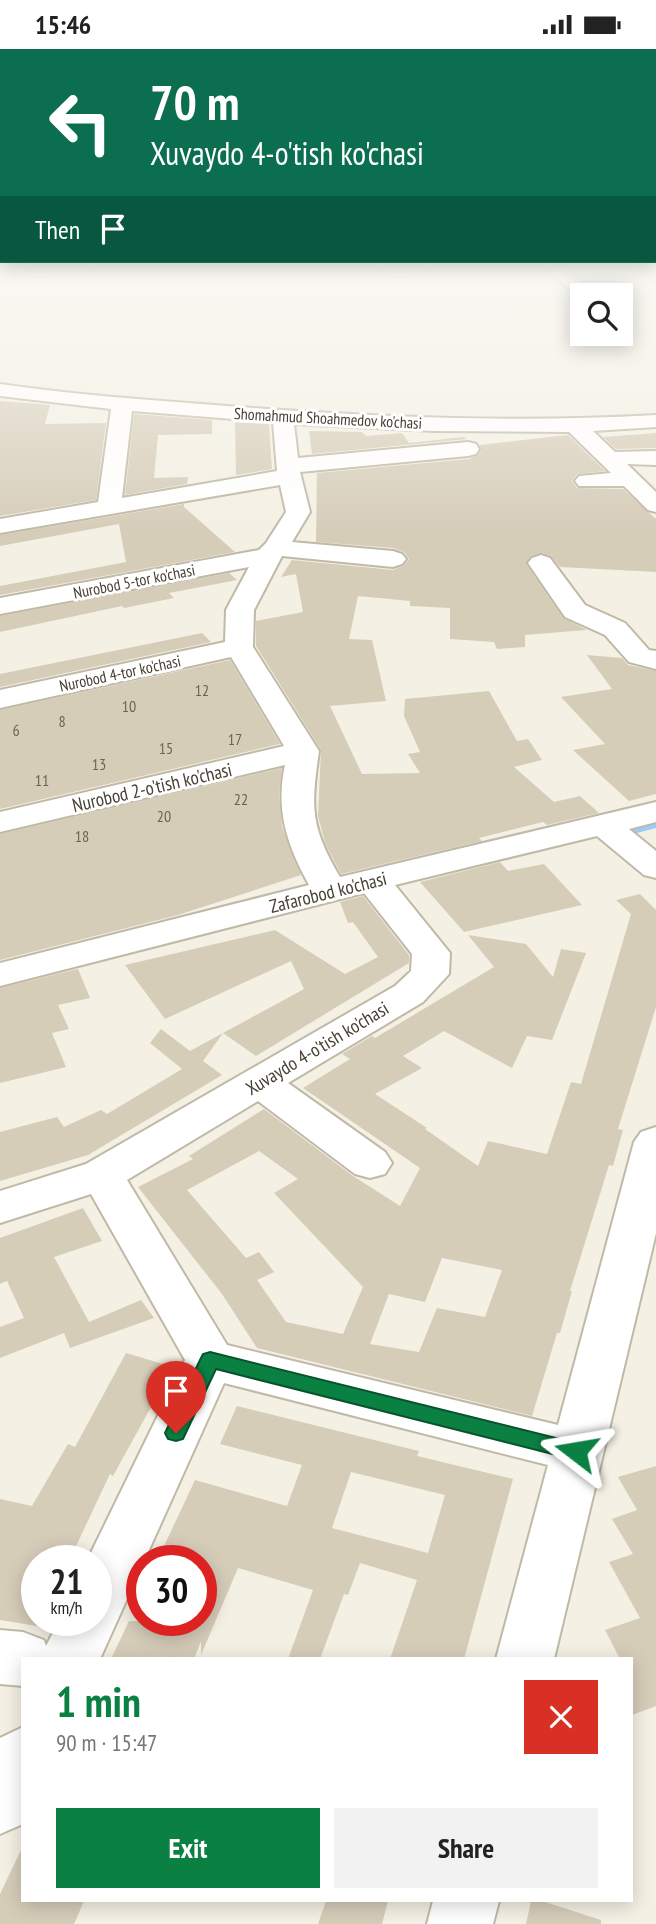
<!DOCTYPE html>
<meta charset="utf-8">
<style>
:root{--surface:#fff;--page:#f2f2f2;--text:#222;--muted:#767676;--accent:#0b8043}
body{margin:0;font-family:"PT Sans Narrow",sans-serif;background:var(--page);color:var(--text);height:100vh;display:flex;flex-direction:column;font-size:26px;white-space:nowrap}
*{box-sizing:border-box;margin:0}
p{font-size:23px;color:var(--muted)}
.icon{flex:none;width:38px;height:38px;fill:none;stroke:currentColor;stroke-width:2;stroke-linecap:round;stroke-linejoin:round}
.map{position:relative;flex:1;overflow:hidden}
.panel{position:absolute;left:21px;top:1608px;width:612px;height:245px;display:flex;flex-direction:column;background:var(--surface);border-radius:0px;box-shadow:0 4px 18px #0003}
.panel>*{flex:none}
.guide{position:absolute;left:0px;top:0px;width:656px;height:214px;box-shadow:0 4px 18px #0003;background:#0b6e4f;color:#fff;overflow:hidden}
.buttons{position:absolute;left:570px;top:234px;display:grid;gap:14px}
.buttons a{display:grid;place-items:center;width:63px;height:63px;border-radius:0px;background:var(--surface);box-shadow:0 4px 18px #0003;font-size:35px}
.speed{position:absolute;left:21px;top:1496px;display:flex;gap:14px;font-size:35px;font-weight:700;text-align:center}
.speed>*{display:grid;place-content:center;width:91px;height:91px;border-radius:50%;background:var(--surface);box-shadow:0 4px 18px #0003;line-height:1}
.speed small{font-size:18px;font-weight:400}
.speed .limit{border:10px solid #d22;background:#fff;color:#111}
.pin{position:absolute;display:grid;place-items:center;width:60px;height:60px;color:#fff;margin:-72px -30px;border-radius:50% 50% 50% 0;rotate:-45deg;box-shadow:0 0 7px #0007}
.pin .icon{rotate:45deg}
.me{position:absolute;width:77px;margin:-38px;rotate:284deg;stroke-linejoin:round;filter:drop-shadow(0 0 5px #0008)}
.turn{display:flex;align-items:center;gap:24px;height:147px;padding:0 35px;font-size:32px}
.turn .icon{width:91px;height:91px;stroke-width:2.5}
.turn b{display:block;font-size:49px;line-height:60px}
.then{display:flex;align-items:center;height:66px;padding:0 35px;background:#0003;gap:14px;font-size:26px}
.round{display:grid;place-items:center;flex:none;width:74px;height:74px;border-radius:0px;background:var(--page)}
.overview{display:flex;align-items:center;justify-content:space-between;height:119px;padding:0 35px}
h1{font-size:42px;font-weight:800;line-height:52px;color:var(--accent)}
.button{display:flex;gap:14px;margin-top:auto;padding:14px 35px}
.button a{flex:1;height:80px;border-radius:0px;background:var(--accent);color:#fff;font-size:28px;font-weight:800;line-height:80px;text-align:center}
.button a+a{background:var(--page);color:var(--text)}
.status{display:flex;justify-content:space-between;align-items:center;height:49px;padding:0 35px;background:var(--surface);direction:ltr}
.status svg{height:19px;fill:currentColor}
.map>svg:first-child{display:block}
.lines{fill:none;stroke-linecap:round;stroke-linejoin:round}
.stream{stroke:#9bcbf6;stroke-width:8}
.building{fill:#d6cdb9;fill-rule:evenodd}
.minor-casing{stroke:#c0b9a6;stroke-width:4}
.minor{fill:#fff;fill-rule:evenodd}
.route{fill:#0b8043;stroke:#07532c;stroke-width:2}
.labels{text-anchor:middle;stroke-width:6;stroke-linejoin:round;paint-order:stroke}
.far-street-label{font-size:16px;fill:#474034;stroke:#fff}
.number-label{font-size:16px;fill:#6b6355}
.street-label{font-size:19px;fill:#474034;stroke:#fff}
</style>
<div class="status"><b>15:46</b><svg viewBox="0 0 49 12"><path d="M0 12V9h3v3zM5 12V6h3v6zM10 12V3h3v9zM15 12V0h3v12zM26 1h20v11H26zM47 4h2v5h-2z"/></svg></div>
<div class="map">
<svg width="656" height="1875" viewBox="0 0 656 1875">
<rect width="100%" height="100%" fill="#f4f0e4"/>
<g class="lines">
<!-- stream -->
<polyline class="stream" points="636,780 656,775"/>
</g>
<!-- building -->
<g class="building">
<polygon points="0,352 50,356 45,375 106,374 96,451 0,467"/>
<polygon points="134,365 212,371 212,385 158,386 154,429 188,428 187,435 125,446"/>
<polygon points="235,373 269,375 272,420 236,426"/>
<polygon points="309,382 362,383 366,387 402,384 409,394 464,388 467,390 312,405"/>
<polygon points="656,384 656,399 616,400 603,388"/>
<polygon points="568,386 605,422 577,425 572,432 577,439 623,440 656,470 656,523 560,518 551,507 542,504 531,507 526,515 563,569 587,581 525,586 525,598 497,600 494,593 450,590 450,559 410,557 410,552 358,547 349,590 372,591 386,652 330,657 362,725 420,724 408,705 420,703 404,667 405,650 489,642 517,692 528,690 542,711 514,718 554,753 580,747 599,764 547,776 543,773 479,789 482,792 341,825 325,794 318,767 321,701 256,597 256,572 303,563 296,525 281,528 292,511 393,521 403,517 409,510 404,503 393,499 316,493 317,424 469,410 478,406 481,401 480,396"/>
<polygon points="184,455 184,458 235,503 0,546 0,537 126,513 119,475 0,497 0,486"/>
<polygon points="229,524 237,531 169,544 174,549 124,559 122,557 0,583 0,567"/>
<polygon points="202,584 211,593 0,638 0,625"/>
<polygon points="587,606 622,609 628,616 656,622 656,745 629,752 573,701 605,695 561,648 612,640"/>
<polygon points="230,611 280,695 0,760 0,661"/>
<polygon points="282,719 279,748 282,778 301,826 178,866 0,911 0,785"/>
<polygon points="500,813 508,822 544,815 582,856 464,883 420,833"/>
<path d="M640,845L656,861V958L618,1080L623,1081L613,1117L609,1116L570,1242H572L560,1284H557L532,1367L257,1299L222,1245L138,1138L193,1110L189,1107L264,1060L353,1127L400,1157L420,1119L303,1039L350,1010L342,1005L372,987L375,989L494,918L468,886L526,895L553,928L561,900L586,904L552,991L527,987L512,1019L444,982L403,1007L422,1019L375,1045L427,1079L425,1080L478,1117L488,1092L547,1105L571,1033L581,1035L631,865L616,851ZM259,1102L298,1130L274,1144L363,1238L343,1285L286,1273L257,1231L274,1223L259,1203L246,1209L187,1141ZM442,1209L502,1221L485,1268L437,1259L419,1303L370,1295L389,1245L425,1253Z"/>
<polygon points="363,847 409,906 409,914 256,1007 223,984 203,1012 222,1026 88,1106 0,1132 0,1083 57,1068 64,1078 101,1061 107,1065 182,1020 150,994 161,980 190,1002 304,940 291,912 165,970 125,916 275,881 345,925 378,908 353,873 348,874 340,853"/>
<polygon points="78,920 90,949 58,956 69,980 52,984 66,1018 0,1034 0,939"/>
<polygon points="83,1159 102,1192 54,1208 89,1273 141,1251 154,1269 70,1299 64,1284 0,1309 0,1278 24,1269 7,1232 0,1235 0,1189"/>
<polygon points="126,1304 173,1318 113,1427 110,1425 69,1512 37,1512 37,1577 0,1571 0,1450 32,1457 68,1395 75,1398"/>
<path d="M237,1357L419,1402L417,1407L513,1430L464,1610H390L417,1531L360,1514L348,1546L344,1545L320,1610H288L313,1541L238,1519L201,1606V1592L194,1610H111L129,1572H201V1512H157L195,1431L287,1457L302,1416L220,1395ZM351,1423L445,1446L428,1504L332,1479Z"/>
<polygon points="656,1417 656,1657 632,1666 632,1610 620,1610 605,1581 640,1569 609,1513 633,1505 612,1470 637,1461 618,1428"/>
<polygon points="23,1797 23,1852 84,1852 74,1875 0,1875 0,1845"/>
<polygon points="326,1852 388,1852 382,1875 318,1875"/>
<polygon points="531,1852 542,1852 601,1871 601,1875 526,1875"/>
</g>
<g class="lines">
<!-- minor casing -->
<g class="minor-casing">
<g id="minor">
<polygon points="29,219 94,219 86,224 36,227 30,226"/>
<path d="M383,219H431C422,227 396,228 384,225Z"/>
<polygon points="545,219 564,219 588,240 585,244 573,244"/>
<path d="M0,335C75,346 151,351 227,357C370,368 512,374 656,366V378L593,382L615,403L656,402V416L627,415L656,443V463L648,461L624,437H579L575,432L579,427L611,424L569,383L434,382L294,375L298,409L468,393L476,395L479,400L476,405L468,407L300,423L310,463L292,493L393,502L402,505L406,510L402,515L393,518L282,507L254,561L253,598L319,702C311,760 310,776 340,828L656,753V773L629,780L656,802V829L644,826L597,787L395,836L450,904L449,925L423,953L288,1034L385,1103L392,1114L385,1125L370,1129L355,1125L258,1052L127,1131L227,1296L558,1376L634,1093L641,1083L656,1078V1184L554,1610H496L548,1416L224,1334L100,1610H23V1637L0,1635V1581L23,1583L44,1591L46,1597L59,1572H96V1512H87L185,1311L91,1145L0,1174V1142L86,1115L395,937L411,922L412,905L364,844L0,937V914L309,836C287,796 275,761 285,716L0,783V763L284,697L231,608L0,659V641L225,593L226,561L249,518L0,565V549L259,501L266,494L286,463L280,436L0,484V470L98,453L111,360L0,347ZM132,362L273,373L277,422L122,449Z"/>
<polygon points="541,506 550,509 585,556 625,574 649,601 656,602 656,620 629,613 605,586 565,568 528,514 532,509"/>
<polygon points="23,1678 23,1775 0,1785 0,1689"/>
<polygon points="433,1852 499,1852 493,1875 427,1875"/>
</g>
</g>
<!-- minor -->
<use href="#minor" class="minor"/>
</g>
<!-- sky -->
<linearGradient id="sky" x2="0" y2="1"><stop stop-color="#89bdee"/><stop offset="0.45" stop-color="#faf8f3"/><stop offset="1" stop-color="#faf8f3" stop-opacity="0"/></linearGradient>
<rect width="656" height="482" fill="url(#sky)"/>
<!-- route -->
<polygon class="route" points="210,1303 576,1394 584,1396 587,1402 584,1409 576,1411 216,1320 183,1390 176,1392 168,1390 165,1384 200,1311 203,1305"/>
<g class="labels">
<!-- far-street labels -->
<g class="far-street-label">
<text transform="translate(328 369) rotate(3)" y="6">Shomahmud Shoahmedov ko'chasi</text>
<text transform="translate(134 532) rotate(-11)" y="6">Nurobod 5-tor ko'chasi</text>
<text transform="translate(120 624) rotate(-12)" y="6">Nurobod 4-tor ko'chasi</text>
</g>
<!-- number labels -->
<g class="number-label">
<text x="202" y="647">12</text>
<text x="129" y="663">10</text>
<text x="62" y="678">8</text>
<text x="16" y="687">6</text>
<text x="235" y="696">17</text>
<text x="166" y="705">15</text>
<text x="99" y="721">13</text>
<text x="42" y="737">11</text>
<text x="241" y="756">22</text>
<text x="164" y="773">20</text>
<text x="82" y="793">18</text>
</g>
<!-- street labels -->
<g class="street-label">
<text transform="translate(152 738) rotate(-13)" y="7">Nurobod 2-o'tish ko'chasi</text>
<text transform="translate(328 843) rotate(-14)" y="7">Zafarobod ko'chasi</text>
<text transform="translate(317 999) rotate(-31)" y="7">Xuvaydo 4-o'tish ko'chasi</text>
</g>
</g>
</svg>
<div class="buttons">
<a><svg class="icon" aria-label="search" viewBox="0 0 24 24"><circle cx="10" cy="10" r="6"/><path d="M15 15l6 6"/></svg></a>
</div>
<div class="speed"><div>21<small>km/h</small></div><div class="limit">30</div></div>
<div class="pin" style="left:176px;top:1384px;background:#d93025"><svg class="icon" aria-label="arrive" viewBox="0 0 24 24"><path d="M6 21V4h12l-3 4 3 4H6"/></svg></div>
<svg class="me" style="left:576px;top:1402px" viewBox="-20 -20 40 40"><path d="M0-17L14 15 0 8-14 15z" fill="#0b8043" stroke="#fff" stroke-width="4"/></svg>
<div class="guide">
<div class="turn"><svg class="icon" aria-label="left" viewBox="0 0 24 24"><path d="M17 20v-9H6M10 6l-5 5 5 5"/></svg><div><b>70 m</b>Xuvaydo 4-o'tish ko'chasi</div></div>
<div class="then">Then<svg class="icon" aria-label="arrive" viewBox="0 0 24 24"><path d="M6 21V4h12l-3 4 3 4H6"/></svg></div>
</div>
<section class="panel">
<div class="overview"><div><h1>1 min</h1><p>90 m · 15:47</p></div><a class="round" style="background:#d93025;color:#fff"><svg class="icon" aria-label="close" viewBox="0 0 24 24"><path d="M6 6l12 12M18 6L6 18"/></svg></a></div>
<div class="button"><a>Exit</a><a>Share</a></div>
</section>
</div>
